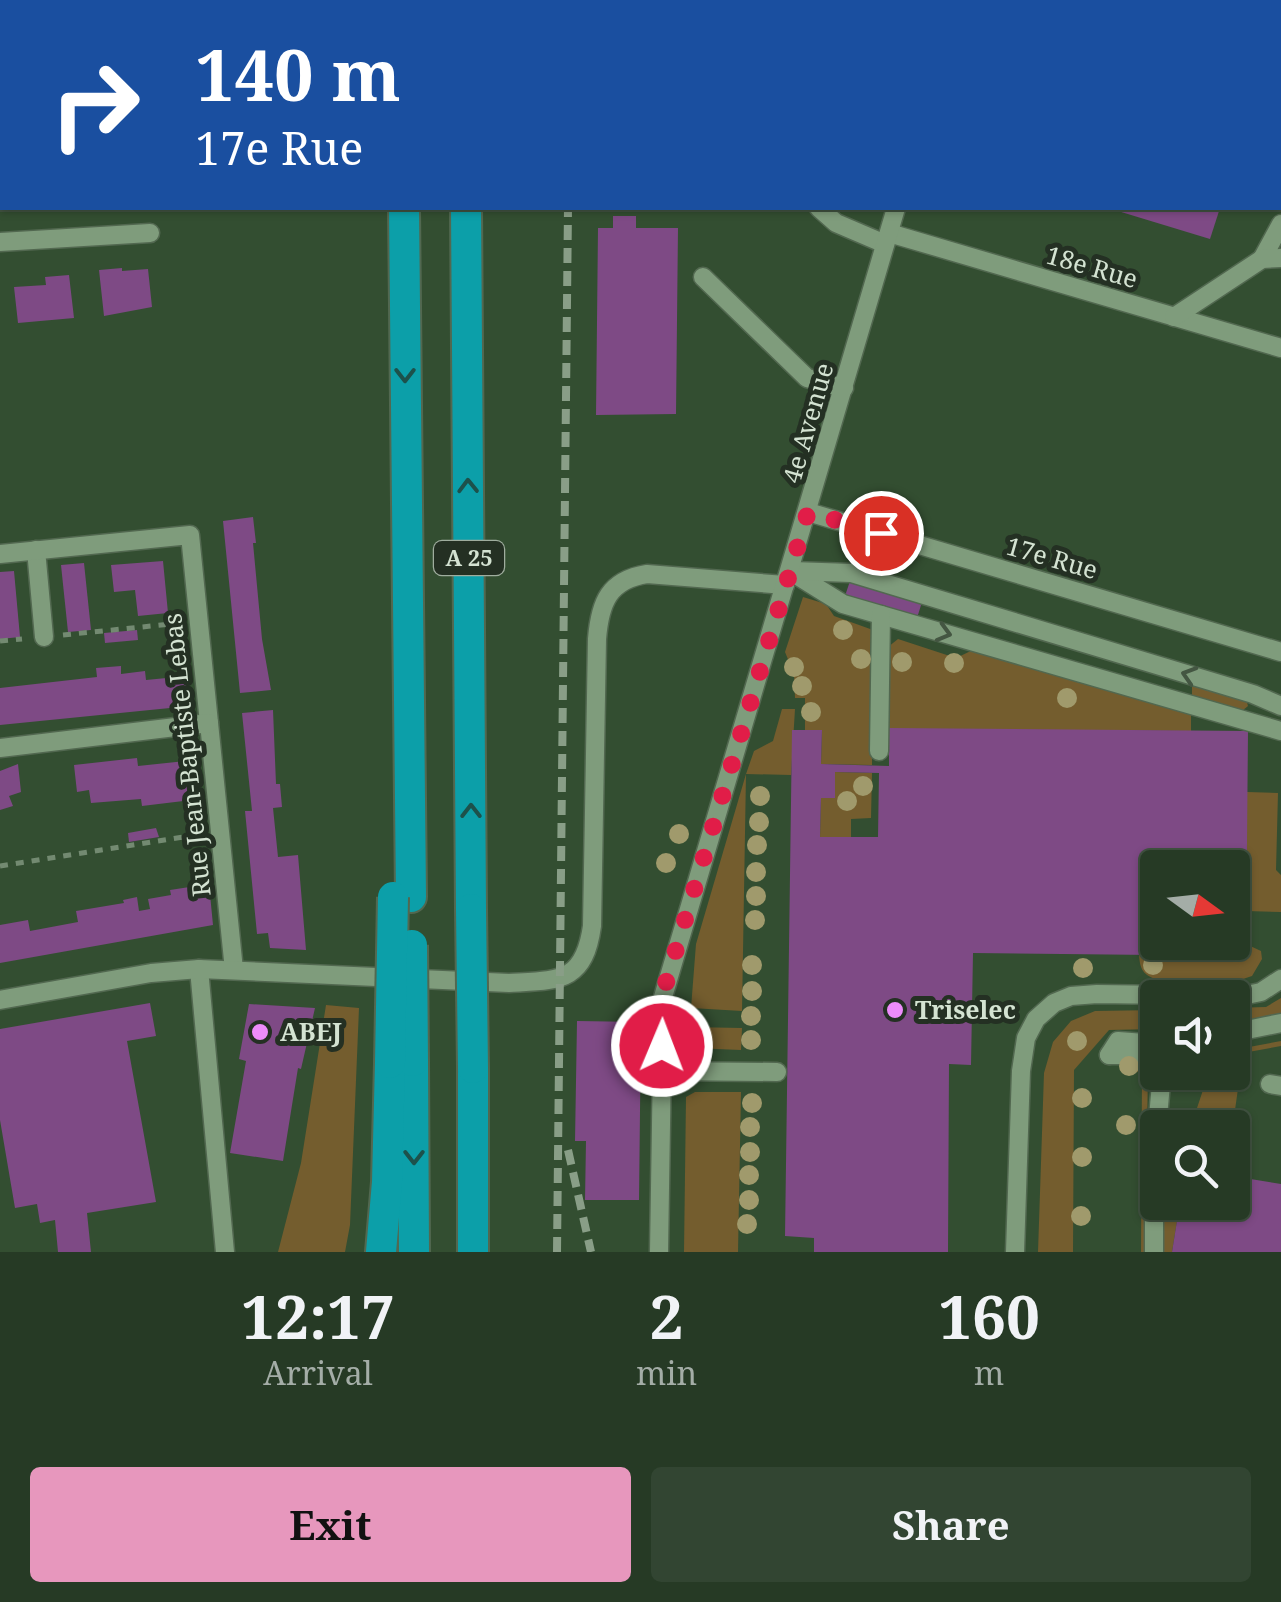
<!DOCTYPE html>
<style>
:root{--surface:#263a25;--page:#324532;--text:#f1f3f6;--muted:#a4ada7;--line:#425442;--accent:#e797bd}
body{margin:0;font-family:"Noto Serif",serif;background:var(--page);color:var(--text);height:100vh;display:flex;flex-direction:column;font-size:38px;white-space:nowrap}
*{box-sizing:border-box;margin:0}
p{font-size:32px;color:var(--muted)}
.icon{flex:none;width:55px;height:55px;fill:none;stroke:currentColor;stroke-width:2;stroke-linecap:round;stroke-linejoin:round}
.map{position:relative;height:1252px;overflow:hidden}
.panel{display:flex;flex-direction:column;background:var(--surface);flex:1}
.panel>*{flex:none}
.guide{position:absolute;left:0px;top:0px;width:1282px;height:210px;box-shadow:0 2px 8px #0004,0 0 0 2px var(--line);background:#1a4fa0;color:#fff;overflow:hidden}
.needle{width:65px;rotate:105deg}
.buttons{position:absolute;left:1140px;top:850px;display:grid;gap:20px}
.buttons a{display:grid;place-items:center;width:110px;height:110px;border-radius:10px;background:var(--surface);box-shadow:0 2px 8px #0004,0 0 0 2px var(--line);font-size:50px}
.pin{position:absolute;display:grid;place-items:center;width:85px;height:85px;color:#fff;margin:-42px;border:5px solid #fff;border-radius:50%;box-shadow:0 2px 10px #0007}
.me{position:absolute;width:110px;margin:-55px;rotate:1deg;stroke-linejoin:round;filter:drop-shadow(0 0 8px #0008)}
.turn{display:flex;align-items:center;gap:35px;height:210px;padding:0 30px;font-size:45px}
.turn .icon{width:130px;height:130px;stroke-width:2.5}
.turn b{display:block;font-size:70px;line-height:85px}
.eta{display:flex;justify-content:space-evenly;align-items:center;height:170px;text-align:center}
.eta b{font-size:60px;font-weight:700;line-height:70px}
.action{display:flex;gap:20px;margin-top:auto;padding:20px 30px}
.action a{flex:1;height:115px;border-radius:10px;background:var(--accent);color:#111;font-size:40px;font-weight:700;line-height:115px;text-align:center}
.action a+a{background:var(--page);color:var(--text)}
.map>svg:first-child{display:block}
.green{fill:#745d2e}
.building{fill:#7e4a85;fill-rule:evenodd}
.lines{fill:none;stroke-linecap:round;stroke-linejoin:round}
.minor-casing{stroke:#526850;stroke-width:21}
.highway-casing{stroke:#526850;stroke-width:34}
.path{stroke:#738a71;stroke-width:5;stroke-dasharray:8 8;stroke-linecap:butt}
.minor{stroke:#7f9c7c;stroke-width:18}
.highway{stroke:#0c9fa9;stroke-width:30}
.rail{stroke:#899e87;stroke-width:8;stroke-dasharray:15 8;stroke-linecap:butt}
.highway-bridge-casing{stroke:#526850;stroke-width:34;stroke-linecap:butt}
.highway-bridge{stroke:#0c9fa9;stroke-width:30}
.tree{fill:#a09a6c}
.oneway{stroke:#1d514b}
.oneway2{stroke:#445642}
.route{stroke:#e11d48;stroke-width:18;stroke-dasharray:0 32.4}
.poi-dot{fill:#ed8cfa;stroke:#243023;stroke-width:4}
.labels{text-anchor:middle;stroke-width:10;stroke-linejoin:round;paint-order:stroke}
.shield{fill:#243023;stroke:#9fad9e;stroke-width:2.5}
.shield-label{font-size:22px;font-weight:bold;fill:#d4e3d2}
.street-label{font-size:25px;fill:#d4e3d2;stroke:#243023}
.poi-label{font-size:25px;font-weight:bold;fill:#d4e3d2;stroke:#243023;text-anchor:start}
</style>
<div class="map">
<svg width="1281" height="1252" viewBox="0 0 1281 1252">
<rect width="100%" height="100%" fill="#334e31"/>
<!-- green -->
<g class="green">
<polygon points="803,597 826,604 834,616 873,630 872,765 821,764 822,731 805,730 805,698 795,698 794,674 785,652"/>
<polygon points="898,639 956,658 975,649 1191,712 1191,731 885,729 888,647"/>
<polygon points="1197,685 1246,699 1248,706 1242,711 1192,697 1192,687"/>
<polygon points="782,709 795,709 791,775 746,774 742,1011 691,1008 696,944 746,774 754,751 773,741"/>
<polygon points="835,772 872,773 871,818 851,819 851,837 820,837 821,798 835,798"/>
<polygon points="1247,792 1278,793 1276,870 1281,875 1281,912 1246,911"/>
<path d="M1246,944L1261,951L1262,959L1252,976L1243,979H1155C1142,974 1140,968 1139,955L1245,956Z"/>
<polygon points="1281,998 1281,1014 1233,1024 1232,1008 1266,1007"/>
<polygon points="326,1005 359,1008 350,1225 345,1252 278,1252 301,1163"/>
<polygon points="1157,1010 1157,1029 1109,1030 1074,1070 1073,1252 1038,1252 1044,1073 1053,1042 1071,1021 1095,1011"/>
<polygon points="689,1027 742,1028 741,1050 692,1048"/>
<polygon points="1281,1041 1281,1046 1243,1053 1235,1110 1242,1112 1239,1128 1193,1120 1203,1090 1175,1073 1194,1073 1196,1079 1226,1076 1226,1073 1232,1072 1233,1050"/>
<polygon points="1126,1062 1142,1062 1148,1072 1145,1252 1141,1252 1142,1072 1120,1071"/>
<polygon points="695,1092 741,1092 738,1252 684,1252 686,1097"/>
<polygon points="1161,1203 1180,1203 1172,1252 1160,1252"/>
</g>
<!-- building -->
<g class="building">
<polygon points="1108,208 1220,208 1210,239"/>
<polygon points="613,216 636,216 636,228 678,228 676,414 596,415 598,228 613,228"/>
<polygon points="122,268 122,271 148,269 152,307 104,316 99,270"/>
<polygon points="69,275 74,318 18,323 14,287 46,285 45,277"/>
<polygon points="253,517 256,543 253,543 262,639 271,690 240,693 223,521"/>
<polygon points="163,561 168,613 138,616 135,590 114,592 111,565"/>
<polygon points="84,563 91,630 68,632 61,565"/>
<polygon points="14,571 20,637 0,639 0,572"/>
<polygon points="850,581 922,602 917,618 845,596"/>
<polygon points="137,630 138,640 105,643 104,633"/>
<polygon points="121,666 121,674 145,671 146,680 187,676 190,706 0,725 0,688 97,677 96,668"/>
<polygon points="273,710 276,784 280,784 282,807 273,808 278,857 298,855 306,950 270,948 268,933 257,934 245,811 252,811 242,713"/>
<path d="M889,728L1248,731L1246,956L973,953L971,1065L949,1064L948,1252H814V1238L785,1236L792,730H822L821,764L889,766ZM835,772L879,773L878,837H820L821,798H835ZM1158,868H1232V942H1158Z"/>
<polygon points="137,758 138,766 195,760 200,799 142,806 141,799 91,803 89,790 77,792 74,765"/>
<polygon points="18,764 21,792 9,796 13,806 0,810 0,771"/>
<polygon points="156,828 159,837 129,842 128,833"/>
<polygon points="209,884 213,925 0,963 0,925 28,920 30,931 78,922 76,911 124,903 123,900 137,897 139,911 150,909 148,899 171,895 170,890"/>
<polygon points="150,1003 156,1036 127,1041 156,1202 87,1213 91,1252 58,1252 55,1220 40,1223 37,1204 15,1208 0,1120 0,1029"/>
<polygon points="249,1004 315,1008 301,1069 298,1068 283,1161 230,1153 246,1061 239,1059"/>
<polygon points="577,1021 641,1022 639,1200 585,1200 586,1141 575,1141"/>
<polygon points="1193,1120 1225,1126 1225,1128 1192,1128"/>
<polygon points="1232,1127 1239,1128 1235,1154 1232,1154"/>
<polygon points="1232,1176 1281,1184 1281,1252 1172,1252 1180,1202 1232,1202"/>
</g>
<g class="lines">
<!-- minor casing -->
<g class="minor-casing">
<g id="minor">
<polyline points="739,2 740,0"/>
<polyline points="958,2 958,0"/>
<polyline points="1280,83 1281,80"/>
<polyline points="1280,126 1281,129"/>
<polyline points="819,208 836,223 885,244"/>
<polyline points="889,233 1281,348"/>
<polyline points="0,242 150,233"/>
<polyline points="1262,259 1281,224"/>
<polyline points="703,277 807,378 844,388"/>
<polyline points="1174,317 1262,259 1281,258"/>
<polyline points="808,512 1281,652"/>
<polyline points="36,550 44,637"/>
<polyline points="0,554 190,535 234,970"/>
<polyline points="790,571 843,604 1281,731"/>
<polyline points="792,571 851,573 1253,694 1281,706"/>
<polyline points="0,748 209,723"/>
<polyline points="879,751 881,615"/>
<polyline points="199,969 225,1252"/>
<path d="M0,1000L151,973L199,969L509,983C559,980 584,983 592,926L597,639C600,602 609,580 647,574L785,585"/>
<polyline points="1232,1033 1281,1023"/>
<polyline points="1109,1055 1118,1041 1158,1044"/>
<polyline points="1109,1055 1152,1055 1158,1052"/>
<polyline points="661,1071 777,1072"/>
<polyline points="1270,1084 1281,1086"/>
<polyline points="659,1252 663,997 896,208"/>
<polyline points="1015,1252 1021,1071 1026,1038 1036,1019 1054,1003 1071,996 1097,994 1242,996 1261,992 1281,979"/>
<polyline points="1154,1252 1154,1163 1162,1072"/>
</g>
</g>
<!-- highway casing -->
<g class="highway-casing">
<g id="highway">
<polyline points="402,0 402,2"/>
<polyline points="463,0 464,2"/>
<polyline points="404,208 411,897"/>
<polyline points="466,208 471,909"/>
<polyline points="413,1061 414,1252"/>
<polyline points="473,1068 473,1252"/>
<polyline points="381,1252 387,1182 390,1063"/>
</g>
</g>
<!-- path -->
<g class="path">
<polyline points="63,635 181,623"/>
<polyline points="0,641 22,639"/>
<polyline points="0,866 202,834"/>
</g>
<!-- minor -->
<use href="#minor" class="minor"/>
<!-- highway -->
<use href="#highway" class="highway"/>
<!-- rail -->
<g class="rail">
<polyline points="572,2 572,0"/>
<polyline points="568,1150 591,1252"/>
<polyline points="557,1252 568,208"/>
</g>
<!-- highway-bridge casing -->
<g class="highway-bridge-casing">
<g id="highway-bridge">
<polyline points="471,909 473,1068"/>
<polyline points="412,945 413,1061"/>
<polyline points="390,1063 393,897"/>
</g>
</g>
<!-- highway-bridge -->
<use href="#highway-bridge" class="highway-bridge"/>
</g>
<!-- trees -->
<g class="tree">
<circle cx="843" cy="630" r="10"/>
<circle cx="861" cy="659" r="10"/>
<circle cx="902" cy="662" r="10"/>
<circle cx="954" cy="663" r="10"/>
<circle cx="794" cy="667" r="10"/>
<circle cx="802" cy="686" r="10"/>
<circle cx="1067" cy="698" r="10"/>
<circle cx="811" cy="712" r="10"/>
<circle cx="863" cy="786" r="10"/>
<circle cx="760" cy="796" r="10"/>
<circle cx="847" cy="801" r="10"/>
<circle cx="759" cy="822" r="10"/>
<circle cx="679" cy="834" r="10"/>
<circle cx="757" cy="845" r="10"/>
<circle cx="666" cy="863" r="10"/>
<circle cx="756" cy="872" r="10"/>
<circle cx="756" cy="896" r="10"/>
<circle cx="755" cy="920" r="10"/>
<circle cx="752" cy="965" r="10"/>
<circle cx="1153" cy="965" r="10"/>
<circle cx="1083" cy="968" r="10"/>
<circle cx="752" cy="991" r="10"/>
<circle cx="751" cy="1016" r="10"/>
<circle cx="751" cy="1040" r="10"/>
<circle cx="1077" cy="1041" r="10"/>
<circle cx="1129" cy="1066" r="10"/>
<circle cx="1082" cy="1098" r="10"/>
<circle cx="752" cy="1103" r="10"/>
<circle cx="1126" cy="1125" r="10"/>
<circle cx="750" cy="1127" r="10"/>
<circle cx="750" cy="1152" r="10"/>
<circle cx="1082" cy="1157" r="10"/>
<circle cx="749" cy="1175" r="10"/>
<circle cx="749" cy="1200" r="10"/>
<circle cx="1081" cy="1216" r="10"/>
<circle cx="747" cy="1224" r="10"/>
</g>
<!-- one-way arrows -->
<defs><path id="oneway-chevron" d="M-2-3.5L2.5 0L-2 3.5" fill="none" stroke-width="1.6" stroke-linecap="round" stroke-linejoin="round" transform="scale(2.5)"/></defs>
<g class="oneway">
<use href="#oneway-chevron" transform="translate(405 375) rotate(90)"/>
<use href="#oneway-chevron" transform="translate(468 486) rotate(-91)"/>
<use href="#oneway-chevron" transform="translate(471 811) rotate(-90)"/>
<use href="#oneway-chevron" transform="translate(414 1157) rotate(90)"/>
</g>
<g class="oneway2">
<use href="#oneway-chevron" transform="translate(944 633) rotate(16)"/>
<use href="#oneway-chevron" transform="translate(1189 675) rotate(-163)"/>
</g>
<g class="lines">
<!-- route -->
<polyline class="route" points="662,1046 662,996 808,512 881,533"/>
</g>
<!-- markers -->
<g class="poi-dot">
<circle cx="895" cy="1010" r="10"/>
<circle cx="260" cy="1032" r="10"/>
</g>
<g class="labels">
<!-- shield labels -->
<rect class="shield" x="434" y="541" width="70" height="34" rx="8"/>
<g class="shield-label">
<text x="469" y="566">A 25</text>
</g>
<!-- street labels -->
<g class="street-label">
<text transform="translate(1092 267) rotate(16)" y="9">18e Rue</text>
<text transform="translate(808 423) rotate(-74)" y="9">4e Avenue</text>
<text transform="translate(1052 558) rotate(16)" y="9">17e Rue</text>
<text transform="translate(187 755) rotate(-96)" y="9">Rue Jean-Baptiste Lebas</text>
</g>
<!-- poi labels -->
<g class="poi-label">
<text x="915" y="1019">Triselec</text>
<text x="280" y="1041">ABEJ</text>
</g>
</g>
</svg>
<div class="buttons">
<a><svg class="needle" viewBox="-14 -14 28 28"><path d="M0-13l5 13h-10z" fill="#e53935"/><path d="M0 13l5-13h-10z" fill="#a4ada7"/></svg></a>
<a><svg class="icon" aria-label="sound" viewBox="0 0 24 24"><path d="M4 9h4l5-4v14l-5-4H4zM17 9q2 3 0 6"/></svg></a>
<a><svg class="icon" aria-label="search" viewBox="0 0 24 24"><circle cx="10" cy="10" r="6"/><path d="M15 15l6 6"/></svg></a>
</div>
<div class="pin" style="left:881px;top:533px;background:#d93025"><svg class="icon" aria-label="arrive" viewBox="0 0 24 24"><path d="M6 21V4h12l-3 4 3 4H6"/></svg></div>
<svg class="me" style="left:662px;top:1046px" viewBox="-20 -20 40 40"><circle r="17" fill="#e11d48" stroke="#fff" stroke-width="3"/><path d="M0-11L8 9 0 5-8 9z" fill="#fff"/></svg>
<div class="guide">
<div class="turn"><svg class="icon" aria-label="right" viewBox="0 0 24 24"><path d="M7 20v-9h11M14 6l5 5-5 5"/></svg><div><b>140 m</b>17e Rue</div></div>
</div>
</div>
<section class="panel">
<div class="eta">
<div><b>12:17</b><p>Arrival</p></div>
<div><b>2</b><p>min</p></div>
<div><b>160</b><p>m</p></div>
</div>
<div class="action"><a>Exit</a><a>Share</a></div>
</section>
